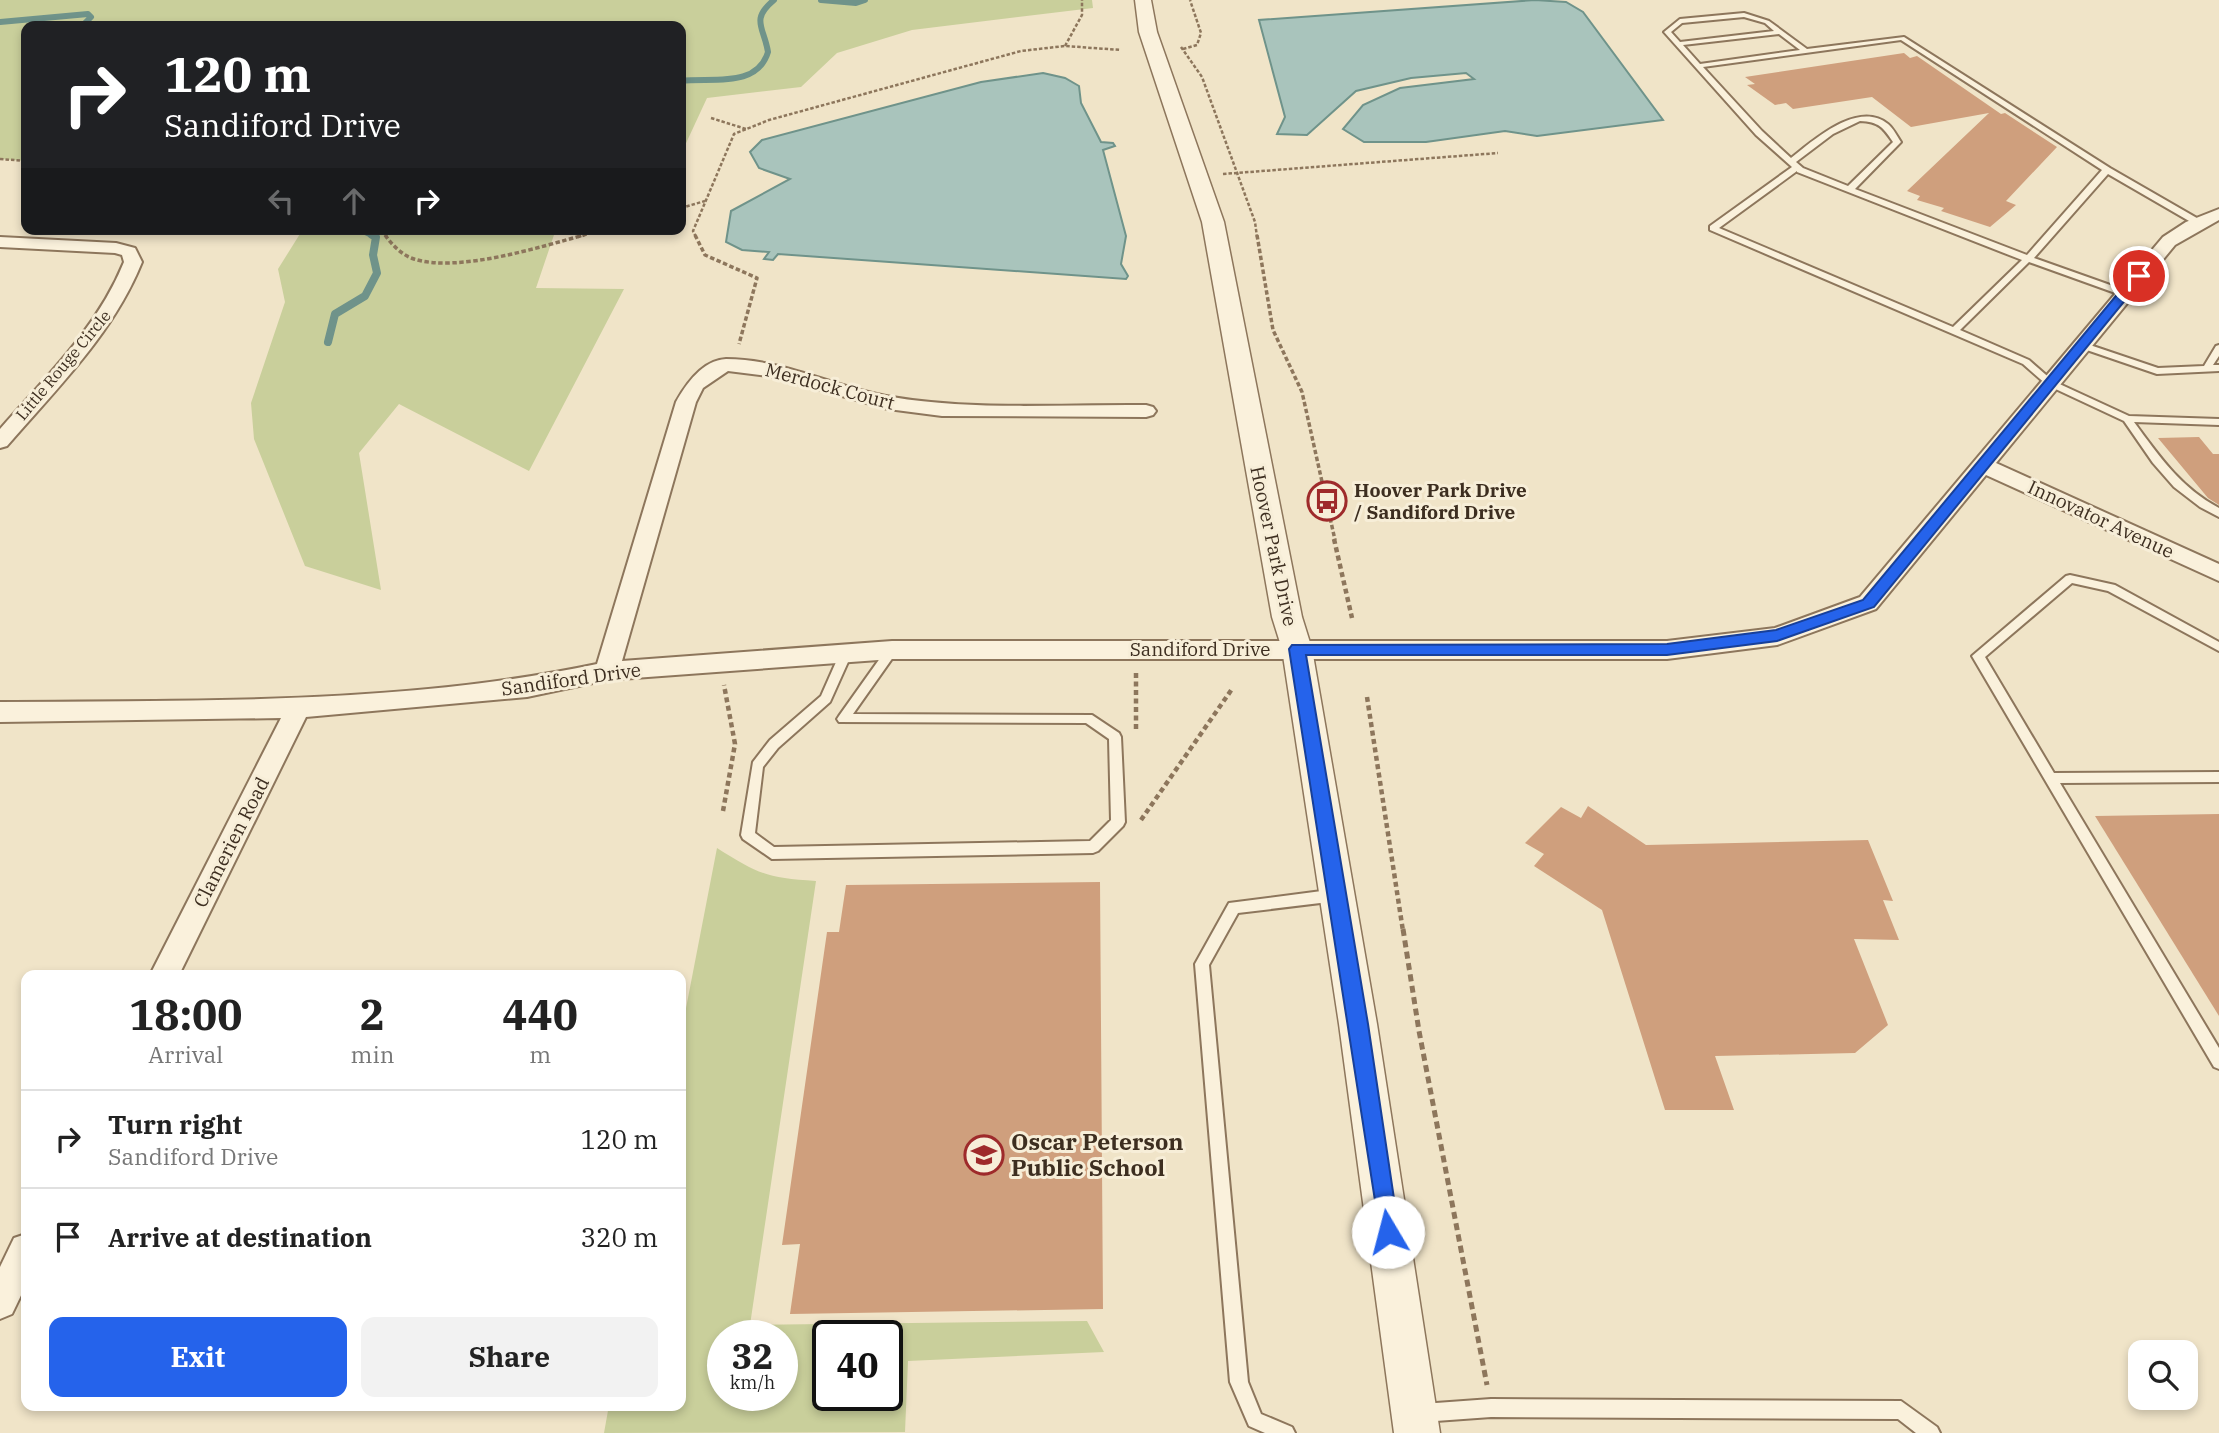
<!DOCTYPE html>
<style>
:root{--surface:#fff;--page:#f2f2f2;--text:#222;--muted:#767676;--line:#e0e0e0;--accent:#2563eb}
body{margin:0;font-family:"IBM Plex Serif",serif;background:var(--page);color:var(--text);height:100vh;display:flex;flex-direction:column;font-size:26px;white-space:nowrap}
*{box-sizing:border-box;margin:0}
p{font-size:23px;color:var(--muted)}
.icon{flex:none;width:38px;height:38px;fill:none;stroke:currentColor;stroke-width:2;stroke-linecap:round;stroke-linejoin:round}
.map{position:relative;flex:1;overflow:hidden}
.details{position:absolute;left:21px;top:970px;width:665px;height:441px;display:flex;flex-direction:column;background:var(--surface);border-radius:14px;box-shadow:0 4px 10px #0003}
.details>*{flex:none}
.hud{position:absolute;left:21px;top:21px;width:665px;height:214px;border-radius:14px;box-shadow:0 4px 10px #0003;background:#202124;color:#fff;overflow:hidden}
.buttons{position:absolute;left:2128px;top:1340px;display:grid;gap:14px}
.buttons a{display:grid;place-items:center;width:70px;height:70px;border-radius:14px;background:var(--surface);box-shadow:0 4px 10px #0003;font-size:35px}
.speed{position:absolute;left:707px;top:1320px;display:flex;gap:14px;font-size:35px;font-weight:700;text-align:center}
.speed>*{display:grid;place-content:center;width:91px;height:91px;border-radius:50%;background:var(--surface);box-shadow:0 4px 10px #0003;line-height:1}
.speed small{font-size:18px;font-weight:400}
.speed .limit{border:4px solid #111;border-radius:10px;background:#fff;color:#111}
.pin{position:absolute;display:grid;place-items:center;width:60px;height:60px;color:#fff;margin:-30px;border:4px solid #fff;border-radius:50%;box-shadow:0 2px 7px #0007}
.me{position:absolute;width:77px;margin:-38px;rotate:352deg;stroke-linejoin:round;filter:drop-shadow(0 0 5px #0008)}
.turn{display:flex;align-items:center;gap:24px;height:147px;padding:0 28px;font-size:32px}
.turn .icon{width:91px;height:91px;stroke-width:2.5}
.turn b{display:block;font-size:49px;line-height:60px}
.lanes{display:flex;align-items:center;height:66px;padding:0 28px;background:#0003;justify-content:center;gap:35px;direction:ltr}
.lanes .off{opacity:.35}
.eta{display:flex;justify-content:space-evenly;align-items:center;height:119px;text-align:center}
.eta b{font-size:42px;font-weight:700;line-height:49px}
.primary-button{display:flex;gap:14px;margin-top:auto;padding:14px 28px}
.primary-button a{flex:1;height:80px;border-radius:14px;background:var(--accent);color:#fff;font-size:28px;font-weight:700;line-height:80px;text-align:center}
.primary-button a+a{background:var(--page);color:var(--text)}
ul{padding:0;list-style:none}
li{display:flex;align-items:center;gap:21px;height:98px;padding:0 28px;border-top:2px solid var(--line)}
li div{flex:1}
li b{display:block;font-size:26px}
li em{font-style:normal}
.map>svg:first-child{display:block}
.green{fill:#c9cf9b;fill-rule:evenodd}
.water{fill:#a9c4bc;stroke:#6f938a;stroke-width:2}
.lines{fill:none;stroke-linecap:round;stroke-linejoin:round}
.stream-far1{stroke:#6f938a;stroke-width:6}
.stream{stroke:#6f938a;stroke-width:8}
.building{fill:#cf9f7d}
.service-casing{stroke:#8d765c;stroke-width:4}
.minor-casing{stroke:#8d765c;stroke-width:4}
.tertiary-casing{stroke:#8d765c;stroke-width:3}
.path-far3{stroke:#8d765c;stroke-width:2.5;stroke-dasharray:3.5 2;stroke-linecap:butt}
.path-far2{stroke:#8d765c;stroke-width:3.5;stroke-dasharray:4.5 2.5;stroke-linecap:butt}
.path-far1{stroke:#8d765c;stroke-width:4.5;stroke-dasharray:5 3.5;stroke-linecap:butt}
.path{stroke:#8d765c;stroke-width:5;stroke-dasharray:7 4.5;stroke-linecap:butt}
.service{fill:#faf1dc;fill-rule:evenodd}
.minor{fill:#faf1dc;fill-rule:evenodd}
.tertiary{fill:#faf1dc;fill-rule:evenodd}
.route{fill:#2563eb;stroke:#184099;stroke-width:2}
.labels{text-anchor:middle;stroke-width:6;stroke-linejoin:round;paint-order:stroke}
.far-street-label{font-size:16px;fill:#3d2e20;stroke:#f7eed8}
.street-label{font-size:19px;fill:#3d2e20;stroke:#f7eed8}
.poi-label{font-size:19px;font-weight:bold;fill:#3d2e20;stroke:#f7eed8;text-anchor:start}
.near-poi-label{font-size:23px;font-weight:bold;fill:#3d2e20;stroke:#f7eed8;text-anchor:start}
</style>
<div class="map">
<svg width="2219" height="1433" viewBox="0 0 2219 1433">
<rect width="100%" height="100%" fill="#f0e4c8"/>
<!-- green -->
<g class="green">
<polygon points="0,0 1092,0 1093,8 912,30 837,53 801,87 707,98 681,154 681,26 26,26 26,161 0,159"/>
<polygon points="303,229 556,229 536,288 624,289 529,471 399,404 359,453 381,590 305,566 254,439 251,403 285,302 278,269"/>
<path d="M717,848C758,874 767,878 816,881L750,1325L1087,1321L1104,1352L908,1361L905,1432L604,1433L609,1405H681V1034ZM782,1335V1395H723V1335ZM828,1335H887V1395H828Z"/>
</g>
<!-- water -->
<g class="water">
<polygon points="1535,0 1566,2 1583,12 1663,120 1537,136 1505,131 1426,142 1364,142 1343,129 1363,105 1400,88 1474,79 1466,73 1411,78 1356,91 1307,135 1277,134 1285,117 1259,20"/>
<polygon points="1043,73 1065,78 1079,86 1081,103 1101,142 1113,143 1115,146 1103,150 1126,236 1121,264 1128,276 1126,279 778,254 773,260 764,259 769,252 742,250 726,242 731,211 790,179 759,168 750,152 762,140 981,82"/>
</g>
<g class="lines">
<!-- stream-far1 -->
<g class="stream-far1">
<polyline points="821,0 856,3 865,0"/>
<polyline points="0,22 88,14 91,17 82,26"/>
<path d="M681,81C710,77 757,89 768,52C764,27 750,20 774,0"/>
<polyline points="359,229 376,237"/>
</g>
<!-- stream -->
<polyline class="stream" points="328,342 335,314 365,296 377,273 373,255 376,237 372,235"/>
</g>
<!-- building -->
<g class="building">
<polygon points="1904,53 1910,58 1917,56 2001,114 2005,113 2057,147 2006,201 2016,205 1990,227 1941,211 1944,208 1917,200 1920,196 1907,191 1989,113 1911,127 1872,97 1793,109 1786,103 1775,105 1747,85 1755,84 1745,77"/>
<polygon points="2199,437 2213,454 2219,454 2219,505 2208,498 2158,438"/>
<polygon points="1588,806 1646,845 1868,840 1893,901 1883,900 1899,940 1854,939 1888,1025 1855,1053 1715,1056 1734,1110 1665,1110 1602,910 1534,866 1544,854 1525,843 1561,807 1581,818"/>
<polygon points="2219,814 2219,1016 2095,816"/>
<polygon points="1100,882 1103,1309 790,1314 800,1244 782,1245 827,932 839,932 846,885"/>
</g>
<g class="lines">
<!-- service casing -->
<g class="service-casing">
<g id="service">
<path d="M1744,13L1769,21L1807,49L1904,37L2110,168L2202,221V225H2196L2108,174L2034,258L2127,291V295H2121L2029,262L1960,330L2029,360L2053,381L2129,416L2219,419V425L2134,422C2159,456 2181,488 2219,508V517L2200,507L2174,487L2153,463L2124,421L2047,385L2023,364L1710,230V226L1792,167L1756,135L1664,32L1680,19ZM1744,17L1765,23L1774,31L1680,42L1671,32L1682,23ZM1779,34L1800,50L1700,64L1683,45ZM1901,40L2102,170L2027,255L1855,189L1901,142C1897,136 1893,128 1888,124C1858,100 1814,140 1791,158L1762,131L1703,67ZM1860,121C1879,122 1883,127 1893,142L1848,186L1803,168L1796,162L1833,134ZM1797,171V172L2022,260L1953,327L1719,228Z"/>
<polygon points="2081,342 2158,368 2204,366 2216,346 2219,345 2219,356 2213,365 2219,365 2219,371 2157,374 2078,347 2076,345"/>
<polygon points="2070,575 2115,585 2219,642 2219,651 2108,591 2072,583 1985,657 2054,773 2219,772 2219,782 2060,783 2219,1048 2219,1069 2214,1067 1972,656 2066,576"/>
<polygon points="892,646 898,650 896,653 853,714 1092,715 1119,733 1121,737 1125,822 1123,826 1098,851 1093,853 772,859 743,839 741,835 753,762 770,740 821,696 840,653 846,649 852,653 830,702 778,748 763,767 755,833 774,847 1090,841 1111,820 1109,739 1086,723 839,722 837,719 839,716 888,647"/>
<polygon points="1337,889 1342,891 1344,895 1342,899 1337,901 1238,913 1209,965 1248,1382 1261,1414 1292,1427 1295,1433 1265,1433 1249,1426 1230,1382 1195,964 1229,903"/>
<polygon points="1491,1399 1901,1401 1937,1427 1940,1433 1916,1433 1898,1419 1491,1417 1422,1422 1416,1419 1413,1413 1416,1407 1422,1404"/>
</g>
</g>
<!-- minor casing -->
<g class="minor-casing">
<g id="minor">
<path d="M2219,209V220L2175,245L1996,463L2219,564V581L1986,475L1876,609L1777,645L1667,659H892L607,680L527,697L306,717L179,975H150L281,718L0,722V702C199,700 402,705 597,664L676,402C686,384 703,360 726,359C784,359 836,388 892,397C975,411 1062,404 1146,405L1153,407L1156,411L1153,415L1146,417L942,416L888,409L775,377L728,371L703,388L696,402L622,661L892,641H1667L1775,628L1860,597L2163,237L2186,222Z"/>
<path d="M0,237L116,243L135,248L142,262C113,334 57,388 7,446L0,448V429C47,376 97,328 124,262L122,255L115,253L0,247Z"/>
<polygon points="26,1234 26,1285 12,1314 0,1319 0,1267 14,1238"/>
</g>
</g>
<!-- tertiary casing -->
<g class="tertiary-casing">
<polygon id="tertiary" points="1135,0 1151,0 1157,32 1224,222 1302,617 1312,649 1377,1024 1440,1433 1394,1433 1339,1024 1282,649 1272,617 1202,222 1139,32"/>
</g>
<!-- path-far3 -->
<g class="path-far3">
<polyline points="1065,46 1082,15 1082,0"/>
<polyline points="1181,47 1202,77 1255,222 1257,237"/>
<polyline points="1183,49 1197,45 1201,33 1190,0"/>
<polyline points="711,118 746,129"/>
<polyline points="0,159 26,161"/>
<polyline points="1223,174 1498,153"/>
<polyline points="681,208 705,201"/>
<polyline points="382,229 387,237"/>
<polyline points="578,237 605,229"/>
<polyline points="696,237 693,231 734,134 769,120 1021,51 1065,46 1121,50"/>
</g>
<!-- path-far2 -->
<g class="path-far2">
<path d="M385,235C393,246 402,255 414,259C458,273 540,247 584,235"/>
<polyline points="695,235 705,255 757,278 739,344"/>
<polyline points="1257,235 1273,330 1302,392 1335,540"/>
</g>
<!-- path-far1 -->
<g class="path-far1">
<polyline points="1334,539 1352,618"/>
<polyline points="1136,673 1136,730"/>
<polyline points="1367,697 1403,931"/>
<polyline points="723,811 735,744 724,685"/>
<polyline points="1141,820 1232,689"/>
</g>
<!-- path -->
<polyline class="path" points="1403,929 1419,1031 1487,1385"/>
<!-- service -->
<use href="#service" class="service"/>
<!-- minor -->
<use href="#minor" class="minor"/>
<!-- tertiary -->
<use href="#tertiary" class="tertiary"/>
</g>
<!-- route -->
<polygon class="route" points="2135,273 2145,276 1874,607 1777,641 1667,655 1306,655 1368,1024 1399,1232 1396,1239 1388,1242 1381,1239 1289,649 1292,645 1667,644 1776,630 1863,600"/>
<!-- icons -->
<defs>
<g id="bus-ring" transform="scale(2.0125)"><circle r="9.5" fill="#f7eed8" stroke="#9e2a2b" stroke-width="1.5"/><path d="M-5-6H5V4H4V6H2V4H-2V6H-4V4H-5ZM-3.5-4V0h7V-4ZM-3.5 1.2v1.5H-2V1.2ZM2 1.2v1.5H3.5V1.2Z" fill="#9e2a2b"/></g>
<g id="school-ring" transform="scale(2.0125)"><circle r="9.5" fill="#f7eed8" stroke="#9e2a2b" stroke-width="1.5"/><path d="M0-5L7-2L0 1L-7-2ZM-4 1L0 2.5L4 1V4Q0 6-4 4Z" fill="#9e2a2b"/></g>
</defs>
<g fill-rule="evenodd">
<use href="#bus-ring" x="1327" y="501"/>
<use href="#school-ring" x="984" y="1155"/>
</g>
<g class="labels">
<!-- far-street labels -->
<g class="far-street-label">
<text transform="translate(63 365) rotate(-50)" y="6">Little Rouge Circle</text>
</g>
<!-- street labels -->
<g class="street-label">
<text transform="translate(830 386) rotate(15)" y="7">Merdock Court</text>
<text transform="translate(2101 519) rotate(25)" y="7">Innovator Avenue</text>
<text transform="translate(1274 546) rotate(78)" y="7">Hoover Park Drive</text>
<text x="1200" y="656">Sandiford Drive</text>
<text transform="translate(571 679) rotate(-8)" y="7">Sandiford Drive</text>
<text transform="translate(231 842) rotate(-63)" y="7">Clamerien Road</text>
</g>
<!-- poi labels -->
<g class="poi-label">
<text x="1354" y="497">Hoover Park Drive<tspan x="1354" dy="22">/ Sandiford Drive</tspan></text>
</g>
<!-- near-poi labels -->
<g class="near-poi-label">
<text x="1011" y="1150">Oscar Peterson<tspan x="1011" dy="26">Public School</tspan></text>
</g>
</g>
</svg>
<div class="buttons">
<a><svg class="icon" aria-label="search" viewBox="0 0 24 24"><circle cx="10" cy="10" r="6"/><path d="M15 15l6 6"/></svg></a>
</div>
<div class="speed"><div>32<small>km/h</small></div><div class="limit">40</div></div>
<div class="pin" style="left:2139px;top:276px;background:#d93025"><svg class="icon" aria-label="arrive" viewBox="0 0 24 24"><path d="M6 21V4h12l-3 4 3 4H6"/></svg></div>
<svg class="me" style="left:1388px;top:1232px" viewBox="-20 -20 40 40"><circle r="19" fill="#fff"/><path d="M0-13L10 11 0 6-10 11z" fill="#2563eb"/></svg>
<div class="hud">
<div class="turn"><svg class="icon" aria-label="right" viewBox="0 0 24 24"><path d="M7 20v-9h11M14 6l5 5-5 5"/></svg><div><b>120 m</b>Sandiford Drive</div></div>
<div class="lanes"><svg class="icon off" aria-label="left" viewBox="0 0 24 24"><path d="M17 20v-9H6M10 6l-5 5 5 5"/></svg><svg class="icon off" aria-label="ahead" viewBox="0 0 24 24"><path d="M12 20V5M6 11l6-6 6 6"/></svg><svg class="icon" aria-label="right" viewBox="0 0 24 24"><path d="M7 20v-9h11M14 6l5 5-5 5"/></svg></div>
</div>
<section class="details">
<div class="eta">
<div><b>18:00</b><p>Arrival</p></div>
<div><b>2</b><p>min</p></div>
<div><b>440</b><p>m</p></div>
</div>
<ul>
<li><svg class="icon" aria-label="right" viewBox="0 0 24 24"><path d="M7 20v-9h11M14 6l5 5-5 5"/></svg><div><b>Turn right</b><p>Sandiford Drive</p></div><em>120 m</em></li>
<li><svg class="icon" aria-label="arrive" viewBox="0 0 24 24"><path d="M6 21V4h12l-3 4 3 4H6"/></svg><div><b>Arrive at destination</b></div><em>320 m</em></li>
</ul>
<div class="primary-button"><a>Exit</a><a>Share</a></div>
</section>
</div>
